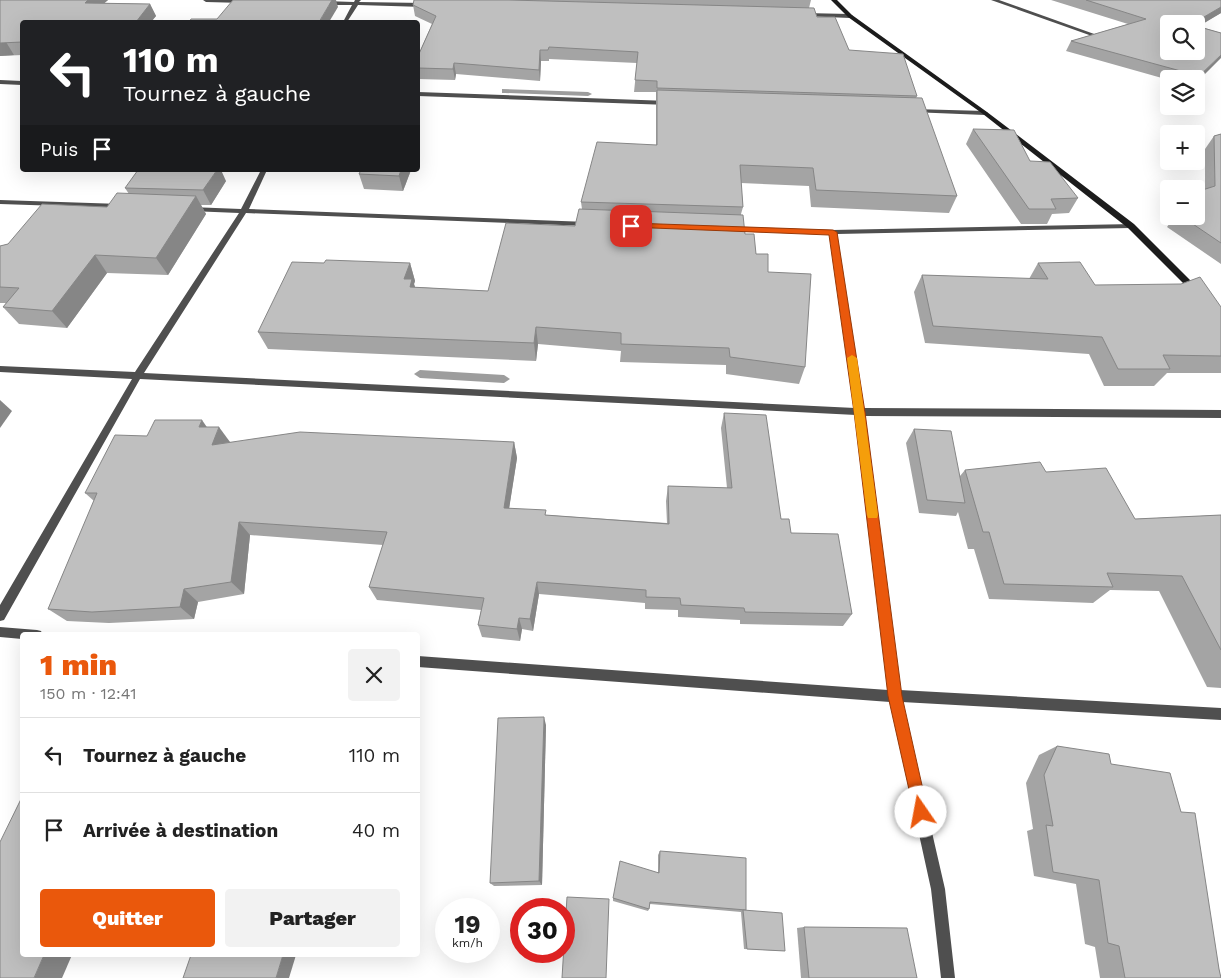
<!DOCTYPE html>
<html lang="fr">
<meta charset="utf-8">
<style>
:root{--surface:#fff;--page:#f2f2f2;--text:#222;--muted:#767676;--line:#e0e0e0;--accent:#ea580c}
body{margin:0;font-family:"Work Sans",sans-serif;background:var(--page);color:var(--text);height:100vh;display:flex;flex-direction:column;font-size:19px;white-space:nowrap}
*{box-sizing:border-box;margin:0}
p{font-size:16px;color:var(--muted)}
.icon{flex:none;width:28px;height:28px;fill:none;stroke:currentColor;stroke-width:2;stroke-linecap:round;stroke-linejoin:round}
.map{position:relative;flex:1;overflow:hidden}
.sheet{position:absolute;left:20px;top:632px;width:400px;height:325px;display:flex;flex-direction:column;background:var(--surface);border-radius:5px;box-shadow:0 5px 20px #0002}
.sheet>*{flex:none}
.banner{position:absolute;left:20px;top:20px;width:400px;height:152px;border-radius:5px;box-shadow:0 5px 20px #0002;background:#202124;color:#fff;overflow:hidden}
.fabs{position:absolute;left:1160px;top:15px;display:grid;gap:10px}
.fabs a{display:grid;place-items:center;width:45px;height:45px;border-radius:5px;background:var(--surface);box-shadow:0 5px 20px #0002;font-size:25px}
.speed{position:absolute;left:435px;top:898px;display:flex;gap:10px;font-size:25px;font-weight:700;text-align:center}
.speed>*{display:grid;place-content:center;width:65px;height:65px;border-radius:50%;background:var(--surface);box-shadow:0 5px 20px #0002;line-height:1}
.speed small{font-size:12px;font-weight:400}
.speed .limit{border:8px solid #d22;background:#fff;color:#111}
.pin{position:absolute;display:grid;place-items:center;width:42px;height:42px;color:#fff;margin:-21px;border-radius:10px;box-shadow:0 2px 8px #0006}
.me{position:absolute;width:55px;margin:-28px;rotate:348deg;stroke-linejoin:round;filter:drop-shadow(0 0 4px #0008)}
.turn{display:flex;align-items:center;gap:18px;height:105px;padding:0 20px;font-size:22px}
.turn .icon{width:65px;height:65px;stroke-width:2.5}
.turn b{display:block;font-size:35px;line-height:42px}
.then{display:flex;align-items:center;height:48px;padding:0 20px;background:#0003;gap:10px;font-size:19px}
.round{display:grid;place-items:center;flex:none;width:52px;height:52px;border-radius:5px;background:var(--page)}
.overview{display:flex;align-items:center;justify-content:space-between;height:85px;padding:0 20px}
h1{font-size:30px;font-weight:800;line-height:38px;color:var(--accent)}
.primary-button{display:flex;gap:10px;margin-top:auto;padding:10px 20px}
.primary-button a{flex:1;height:58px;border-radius:5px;background:var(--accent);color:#fff;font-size:20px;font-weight:800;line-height:58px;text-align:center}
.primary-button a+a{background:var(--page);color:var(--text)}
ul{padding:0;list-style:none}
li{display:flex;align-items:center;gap:15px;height:75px;padding:0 20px;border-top:1px solid var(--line)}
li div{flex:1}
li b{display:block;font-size:19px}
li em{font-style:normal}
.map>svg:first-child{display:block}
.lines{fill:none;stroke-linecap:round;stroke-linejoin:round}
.stream{fill:#9d9d9d;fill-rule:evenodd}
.street{fill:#4f4f4f;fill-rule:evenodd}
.secondary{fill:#1c1c1c;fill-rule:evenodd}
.wall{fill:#a4a4a4}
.shaded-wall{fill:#868686}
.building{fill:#bfbfbf;stroke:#868686}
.route{fill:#ea580c;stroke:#983908}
.slow{fill:#f59e0b}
</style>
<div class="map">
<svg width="1221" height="978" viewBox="0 0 1221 978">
<rect width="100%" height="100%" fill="#fff"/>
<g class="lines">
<!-- stream -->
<g class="stream">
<polygon points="502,89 588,92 592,94 588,96 505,93 502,93"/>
<polygon points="420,370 504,375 510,379 504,383 420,378 414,374"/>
</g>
<!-- street -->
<g class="street">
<polygon points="203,0 246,0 247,1 244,3 206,2"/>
<polygon points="355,0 361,0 359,2 424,3 427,5 424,7 358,5 347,22 343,22 352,5 324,5 321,3 324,1 354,2"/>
<polygon points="991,0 999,0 1097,35 1092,36"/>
<polygon points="804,13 850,14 853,16 850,18 802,16 802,14"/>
<polygon points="0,80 22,81 22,85 0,84"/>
<polygon points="418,92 669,101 672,103 669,105 418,96"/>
<polygon points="913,109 985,111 988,113 985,115 911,112 911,110"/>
<polygon points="261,170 267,170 249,209 588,222 592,224 588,226 246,213 144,373 855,408 830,234 732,231 728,229 729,227 833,230 1134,224 1134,228 1131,228 837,234 864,408 1221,410 1221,418 865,416 900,690 1221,708 1221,720 902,702 945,889 955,978 941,978 931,889 890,702 418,667 418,656 888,690 856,415 140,379 4,620 0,621 0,605 132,379 0,372 0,366 135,372 239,213 190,211 186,209 190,207 241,209"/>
<polygon points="0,200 121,204 125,206 121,208 0,204"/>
<polygon points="0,627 37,630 41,631 43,635 22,635 22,639 0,637"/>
</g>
<!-- secondary -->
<polygon class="secondary" points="831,0 837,0 852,15 987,112 1134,224 1198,288 1198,292 1192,292 1128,228 983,114 848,17"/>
</g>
<!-- wall -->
<g class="wall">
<polygon points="0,0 108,0 104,3 150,4 156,16 151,22 22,22 22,55 0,56"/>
<polygon points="414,0 811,0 809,8 849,50 917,96 916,98 957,196 949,213 811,207 809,186 741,183 743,207 741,214 745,234 756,254 768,272 805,367 799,384 726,374 726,365 620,362 621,351 538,344 536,361 268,349 258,332 324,263 410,263 415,281 414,284 415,287 488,291 575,226 582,209 581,202 656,145 656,92 634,92 637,63 549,59 549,61 541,61 540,81 456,74 455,80 418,79 418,56 432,24 415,16 413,5"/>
<polygon points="1051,0 1221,0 1221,13 1198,26 1221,33 1196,83 1196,79 1169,79 1169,80 1066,51 1071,41 1128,24"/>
<polygon points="973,129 1030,161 1078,198 1069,213 1052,214 1047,224 1021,224 966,144"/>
<polygon points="1221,134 1221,264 1167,227 1175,216 1196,216 1205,189 1205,149 1214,136"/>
<polygon points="411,170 403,191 364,189 359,174"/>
<polygon points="226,181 211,205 201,205 206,214 168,275 107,273 67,328 19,324 3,307 6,303 0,303 0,246 8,244 107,207 129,194 125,188"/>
<polygon points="1038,263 1095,285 1221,307 1221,373 1167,373 1154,386 1104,386 1089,354 925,343 914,292 922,275 1029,279"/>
<polygon points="724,413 781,519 791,533 852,614 843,626 740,624 740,620 678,617 678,610 645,609 645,603 539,594 533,631 522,629 520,641 482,637 478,625 481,610 377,600 369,587 383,545 250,535 244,594 198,602 194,619 109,623 67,621 48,609 94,501 85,493 147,436 207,427 230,442 514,442 517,458 509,508 547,515 667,523 666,501 668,486 727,488 721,428"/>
<polygon points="914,429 960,476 965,470 1046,472 1135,519 1221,515 1221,688 1207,687 1159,591 1110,590 1093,603 989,599 974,549 968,549 958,512 956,516 919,513 906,443"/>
<polygon points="546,725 542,885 494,886 490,883"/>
<polygon points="1057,746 1111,764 1219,969 1221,978 1100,978 1095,947 1085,944 1076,884 1034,876 1027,831 1033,829 1026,783 1039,755"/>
<polygon points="660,851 746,910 743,910 785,951 744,949 741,912 650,904 649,909 648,911 613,901 613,898 658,872 658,855"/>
<polygon points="804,927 917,978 801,978 797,928"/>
</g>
<!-- shaded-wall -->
<g class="shaded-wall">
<polygon points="88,0 108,0 91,15 85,3"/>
<polygon points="332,0 336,0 338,7 329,22 319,22"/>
<polygon points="150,4 156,16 151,22 136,22"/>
<polygon points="1221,7 1221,13 1196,28 1196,24 1192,24"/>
<polygon points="6,42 14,55 0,56 0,43"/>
<polygon points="540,50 541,61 540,81 539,70"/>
<polygon points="1221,55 1221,58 1196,83 1196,81 1199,76"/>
<polygon points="454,63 456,74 455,80 453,69"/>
<polygon points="217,170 221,170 226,181 211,205 203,190"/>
<polygon points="401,170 411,170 403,191 399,176"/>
<polygon points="196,196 206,214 168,275 156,258"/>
<polygon points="95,255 107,273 67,328 52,311"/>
<polygon points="410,263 415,281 414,284 418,297 404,279"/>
<polygon points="536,327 538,344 536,361 534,343"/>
<polygon points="0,400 12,411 0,428"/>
<polygon points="202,420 213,436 199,427"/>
<polygon points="219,427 230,442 212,445"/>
<polygon points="514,442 517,458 507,522 504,508"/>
<polygon points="239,522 250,535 244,594 231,582"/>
<polygon points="537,582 539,594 533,631 530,619"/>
<polygon points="184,589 198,602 194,619 180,607"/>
<polygon points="519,618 522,629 520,641 517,629"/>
<polygon points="544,717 546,725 542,885 539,881"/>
<polygon points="44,955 72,955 62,978 34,978"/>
<polygon points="283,955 296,955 289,978 276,978"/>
</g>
<!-- building -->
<g class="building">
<polygon points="0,0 88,0 85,3 150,4 136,22 22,22 22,42 0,43"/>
<polygon points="233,0 332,0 319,22 189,22 191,19 217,19"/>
<polygon points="414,0 509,0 814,8 817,17 835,17 849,50 903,54 917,96 657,88 657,81 635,80 638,52 549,47 548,50 540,50 539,70 454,63 453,69 418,68 418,56 436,16 413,5"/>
<polygon points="1086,0 1221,0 1221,7 1192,24 1169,24 1169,51 1196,51 1196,26 1221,33 1221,55 1199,76 1071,41 1146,19"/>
<polygon points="657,90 922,98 957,196 816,190 813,168 740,165 743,207 581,202 597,142 657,145"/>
<polygon points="973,129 1014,130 1030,161 1050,162 1078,198 1051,199 1056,209 1029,209"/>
<polygon points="1221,134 1221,243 1181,216 1196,216 1196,192 1215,186 1214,136"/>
<polygon points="138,170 217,170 203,190 125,188"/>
<polygon points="361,170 401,170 399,176 359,174"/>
<polygon points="117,193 196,196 156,258 95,255 52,311 3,307 19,288 0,287 0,246 8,244 42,204 107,207"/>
<polygon points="579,209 743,215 745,234 754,234 756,254 768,254 768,272 811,274 805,367 730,357 729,348 621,344 621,333 536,327 534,343 258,332 292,262 324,263 326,260 410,263 404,279 412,279 410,287 488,291 506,223 575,226"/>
<polygon points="1080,262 1095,285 1181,284 1200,277 1221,307 1221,356 1163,355 1170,369 1118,369 1102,337 933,326 922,275 1048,279 1038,263"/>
<polygon points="724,413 766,415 781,519 789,519 791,533 838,534 852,614 745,612 744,608 681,605 680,598 646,597 646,590 537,582 530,619 519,618 517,629 478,625 484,598 369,587 387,532 239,522 231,582 184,589 180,607 92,612 48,609 97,493 85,493 115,435 147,436 155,420 202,420 199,427 219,427 212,445 300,432 514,442 504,508 546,510 545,515 669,524 668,486 732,488"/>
<polygon points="914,429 951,431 965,503 927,500"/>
<polygon points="1040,462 1046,472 1106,468 1135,519 1221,515 1221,650 1182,576 1107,573 1113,587 1004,584 989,532 983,532 965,470"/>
<polygon points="544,717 539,881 490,883 498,718"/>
<polygon points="1057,746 1109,754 1111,764 1170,773 1181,812 1195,813 1219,969 1221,978 1125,978 1119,946 1108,943 1099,880 1053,872 1046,825 1053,826 1044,775"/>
<polygon points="22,797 22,955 44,955 34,978 0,978 0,842"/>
<polygon points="660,851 746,858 746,910 650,902 649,909 613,898 620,861 659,873"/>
<polygon points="567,897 609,899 606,978 562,978"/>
<polygon points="743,910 782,913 785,951 747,949"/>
<polygon points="804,927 907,928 917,978 809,978"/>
<polygon points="191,955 283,955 276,978 183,978"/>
</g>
<!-- route -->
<polygon class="route" points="631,223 833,230 837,232 865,412 902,696 928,812 926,817 921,819 916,817 914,812 888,696 854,412 829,235 628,227 627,226"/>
<!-- slow -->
<polygon class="slow" points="852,355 857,358 878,515 877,518 868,518 867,515 847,358"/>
</svg>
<div class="fabs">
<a><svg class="icon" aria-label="search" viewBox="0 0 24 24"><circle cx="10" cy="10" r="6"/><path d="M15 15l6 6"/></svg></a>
<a><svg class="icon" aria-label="layers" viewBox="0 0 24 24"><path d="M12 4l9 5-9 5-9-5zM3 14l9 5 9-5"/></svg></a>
<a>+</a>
<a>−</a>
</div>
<div class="speed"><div>19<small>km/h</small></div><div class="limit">30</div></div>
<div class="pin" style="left:631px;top:226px;background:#d93025"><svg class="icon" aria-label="arrive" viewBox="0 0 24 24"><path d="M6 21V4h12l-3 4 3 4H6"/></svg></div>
<svg class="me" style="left:921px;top:812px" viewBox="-20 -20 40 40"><circle r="19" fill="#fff"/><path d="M0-13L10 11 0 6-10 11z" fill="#ea580c"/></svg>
<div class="banner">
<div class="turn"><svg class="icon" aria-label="left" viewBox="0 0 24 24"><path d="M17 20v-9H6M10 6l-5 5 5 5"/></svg><div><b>110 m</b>Tournez à gauche</div></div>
<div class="then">Puis<svg class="icon" aria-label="arrive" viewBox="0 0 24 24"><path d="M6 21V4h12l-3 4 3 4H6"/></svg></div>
</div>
<section class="sheet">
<div class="overview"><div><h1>1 min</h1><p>150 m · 12:41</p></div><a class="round"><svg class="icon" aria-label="close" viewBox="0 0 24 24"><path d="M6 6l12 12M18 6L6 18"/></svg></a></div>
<ul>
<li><svg class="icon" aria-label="left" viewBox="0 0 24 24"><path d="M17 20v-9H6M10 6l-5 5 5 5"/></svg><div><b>Tournez à gauche</b></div><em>110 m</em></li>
<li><svg class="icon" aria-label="arrive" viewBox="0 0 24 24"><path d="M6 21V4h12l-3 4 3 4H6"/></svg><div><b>Arrivée à destination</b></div><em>40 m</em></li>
</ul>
<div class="primary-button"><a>Quitter</a><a>Partager</a></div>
</section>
</div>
